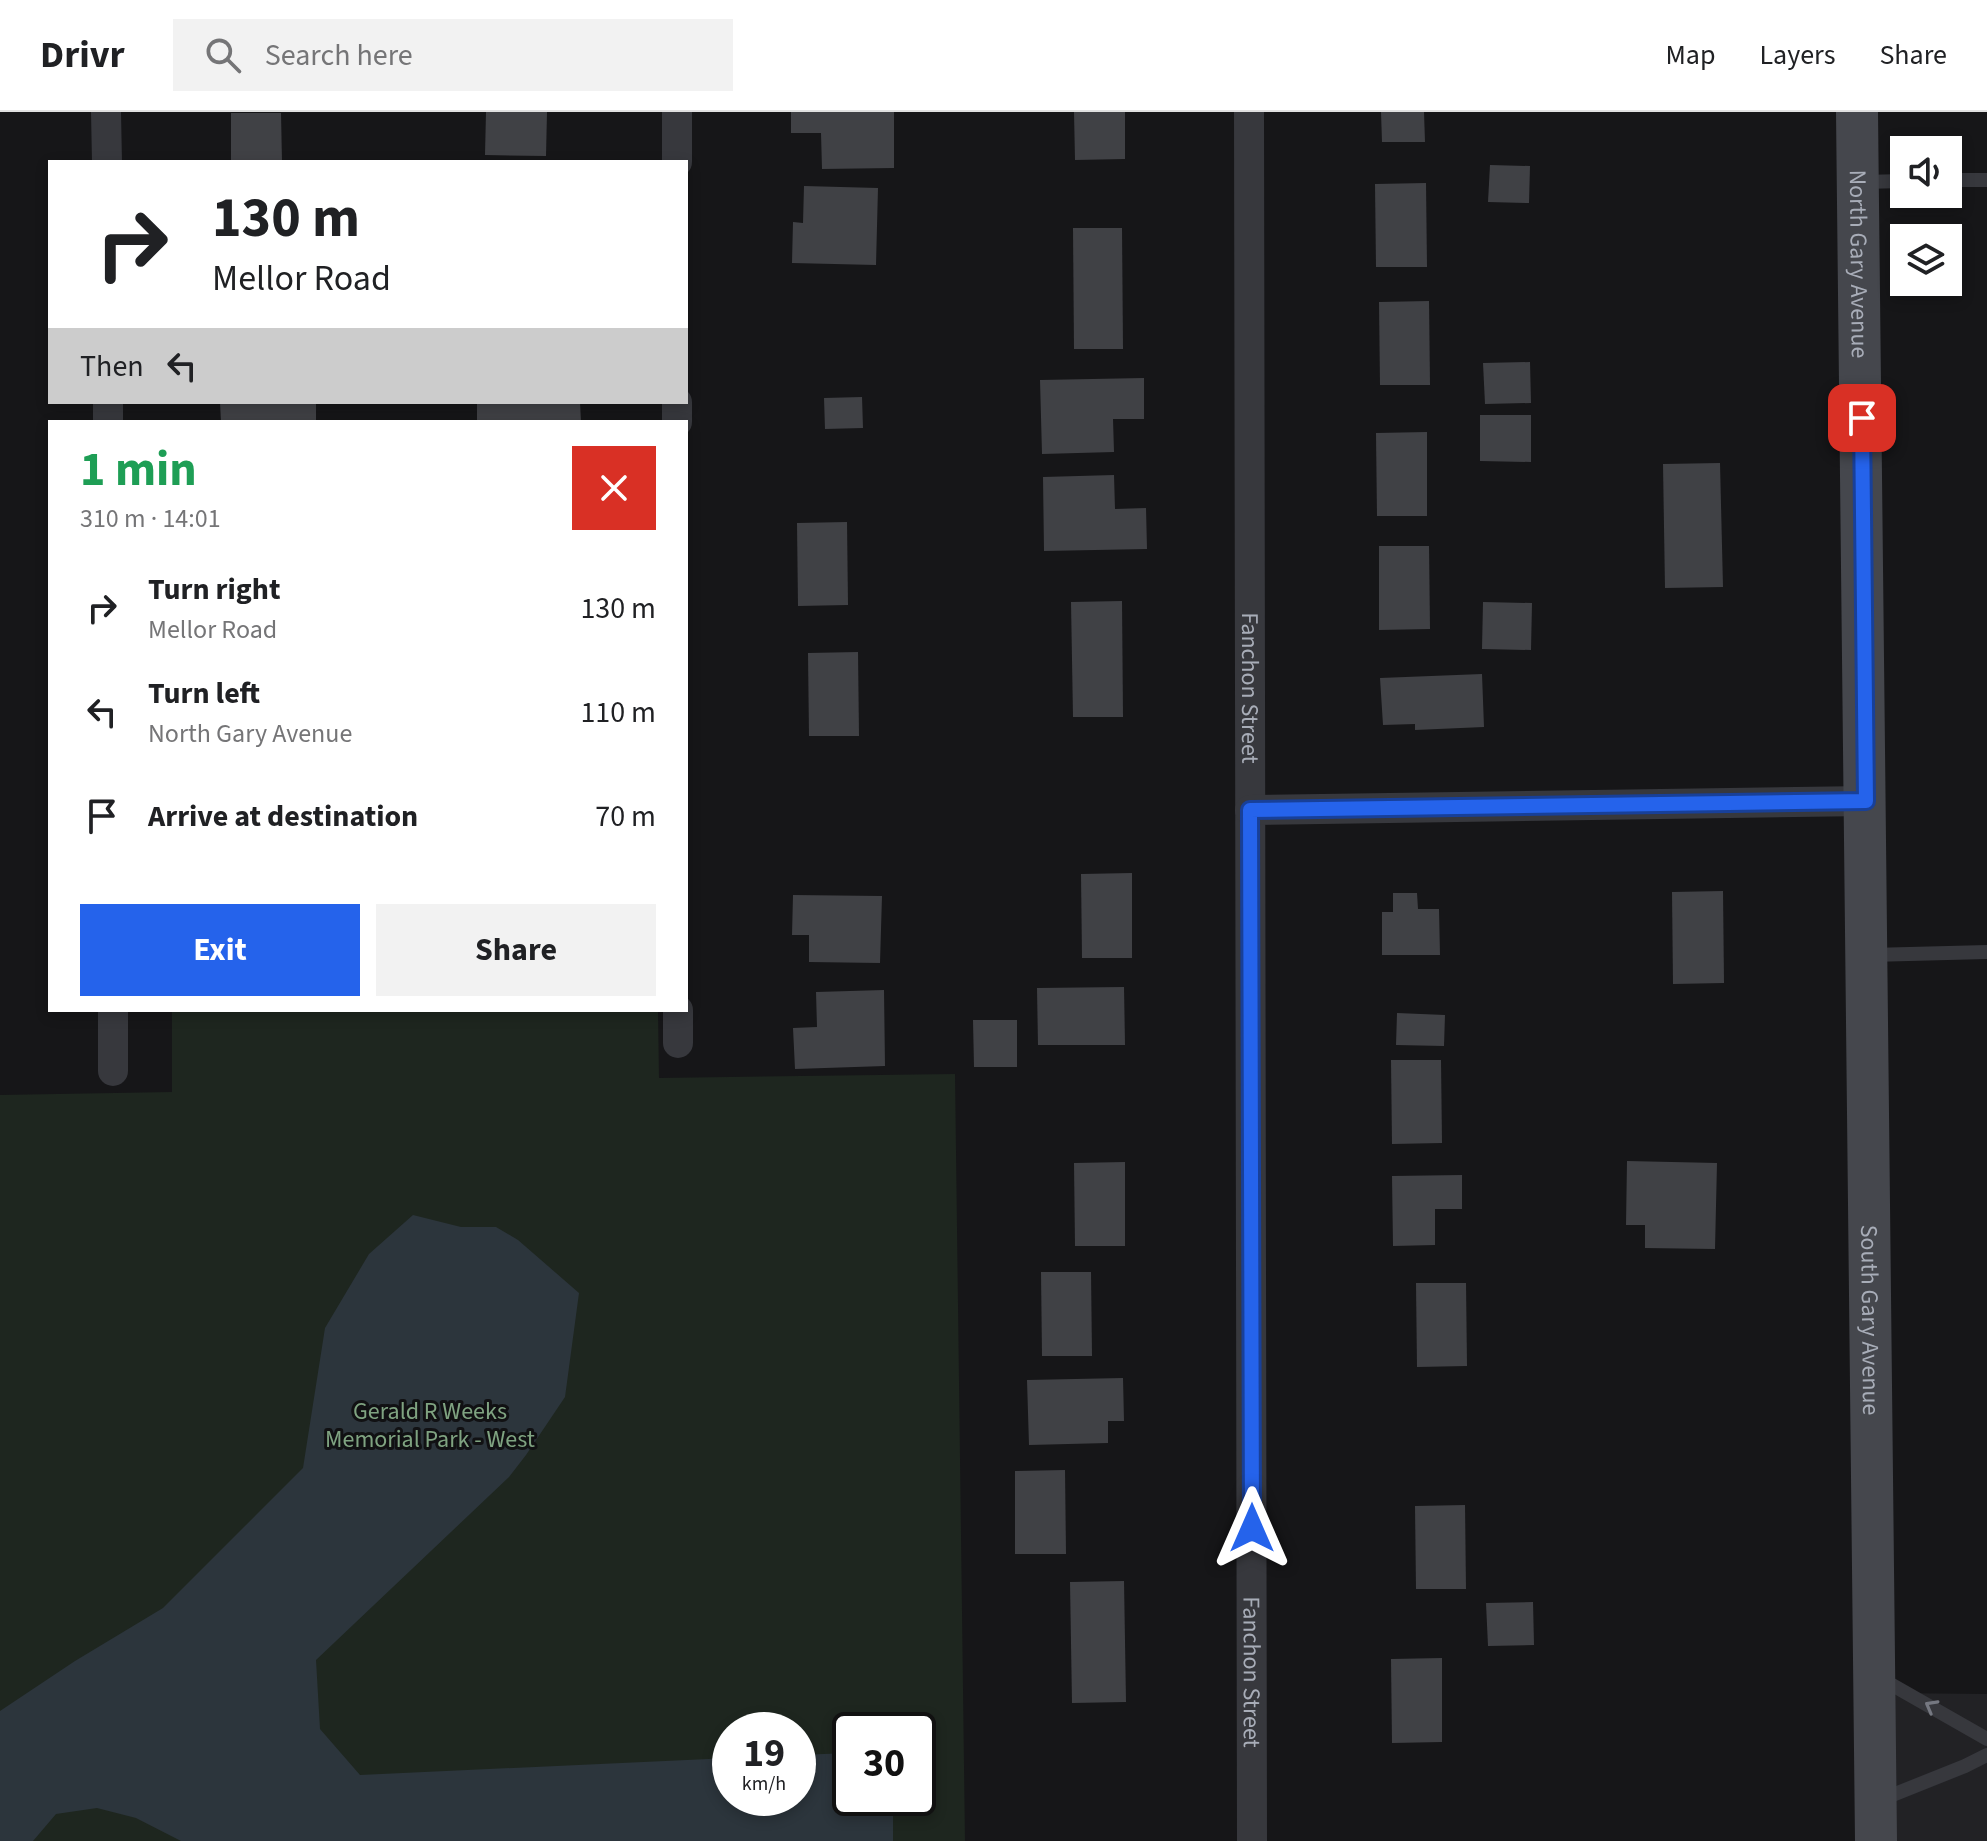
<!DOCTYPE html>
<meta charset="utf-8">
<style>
:root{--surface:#fff;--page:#f2f2f2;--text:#202124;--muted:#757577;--line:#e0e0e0;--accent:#2563eb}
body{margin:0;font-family:"Source Sans 3",sans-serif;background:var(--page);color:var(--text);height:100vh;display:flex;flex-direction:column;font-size:30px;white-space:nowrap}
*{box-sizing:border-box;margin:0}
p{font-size:26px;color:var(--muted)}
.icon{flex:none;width:44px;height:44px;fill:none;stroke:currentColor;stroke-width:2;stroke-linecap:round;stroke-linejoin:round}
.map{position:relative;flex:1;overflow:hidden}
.sheet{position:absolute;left:48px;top:308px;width:640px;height:592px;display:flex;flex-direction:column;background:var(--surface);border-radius:0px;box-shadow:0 4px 12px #0003}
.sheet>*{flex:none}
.hud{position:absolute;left:48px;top:48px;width:640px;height:244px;border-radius:0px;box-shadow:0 4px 12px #0003;background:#fff;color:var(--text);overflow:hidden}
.buttons{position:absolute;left:1890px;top:24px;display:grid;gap:16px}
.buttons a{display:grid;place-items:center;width:72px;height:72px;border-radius:0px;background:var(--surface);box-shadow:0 4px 12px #0003;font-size:40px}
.speed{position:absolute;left:712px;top:1600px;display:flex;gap:16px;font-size:40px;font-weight:700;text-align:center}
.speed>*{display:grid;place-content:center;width:104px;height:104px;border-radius:50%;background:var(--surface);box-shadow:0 4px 12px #0003;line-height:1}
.speed small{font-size:20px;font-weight:400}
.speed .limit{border:4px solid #111;border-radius:12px;background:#fff;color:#111}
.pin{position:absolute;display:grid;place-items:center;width:68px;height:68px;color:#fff;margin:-34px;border-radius:16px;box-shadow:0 4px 12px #0006}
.me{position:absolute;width:88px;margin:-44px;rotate:0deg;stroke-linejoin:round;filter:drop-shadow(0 0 6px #0008)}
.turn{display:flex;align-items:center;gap:28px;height:168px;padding:0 32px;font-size:36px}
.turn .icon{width:104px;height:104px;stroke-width:2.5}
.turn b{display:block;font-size:56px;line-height:68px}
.then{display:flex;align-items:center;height:76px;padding:0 32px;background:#0003;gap:16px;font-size:30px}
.round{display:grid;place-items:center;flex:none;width:84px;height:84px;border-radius:0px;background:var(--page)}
.headline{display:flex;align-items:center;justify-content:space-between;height:136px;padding:0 32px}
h1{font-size:48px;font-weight:700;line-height:60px;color:#1e9e55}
.primary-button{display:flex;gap:16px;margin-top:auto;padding:16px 32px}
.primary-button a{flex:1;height:92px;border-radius:0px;background:var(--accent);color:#fff;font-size:32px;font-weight:700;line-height:92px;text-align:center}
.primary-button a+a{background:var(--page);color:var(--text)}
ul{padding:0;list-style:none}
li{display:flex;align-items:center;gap:24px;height:104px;padding:0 32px}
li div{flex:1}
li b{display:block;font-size:30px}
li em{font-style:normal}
header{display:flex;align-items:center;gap:48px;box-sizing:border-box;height:112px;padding:0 40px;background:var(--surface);border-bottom:2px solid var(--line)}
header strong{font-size:38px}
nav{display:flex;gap:44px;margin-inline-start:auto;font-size:28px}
.search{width:560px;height:72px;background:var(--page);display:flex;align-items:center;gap:20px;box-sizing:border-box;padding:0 28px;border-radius:0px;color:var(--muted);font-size:30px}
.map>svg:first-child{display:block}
.built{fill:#222225}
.green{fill:#1e261f;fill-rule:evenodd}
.water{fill:#2c353c}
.building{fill:#404145}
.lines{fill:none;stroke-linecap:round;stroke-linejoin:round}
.lane{stroke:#37383d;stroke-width:14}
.street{stroke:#37383d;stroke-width:30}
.secondary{stroke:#45474d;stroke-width:42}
.oneway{stroke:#757881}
.route-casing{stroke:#184099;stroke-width:20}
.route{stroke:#2563eb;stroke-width:14}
.labels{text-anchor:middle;stroke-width:6;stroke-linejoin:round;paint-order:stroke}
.street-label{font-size:24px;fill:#a8adb8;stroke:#111113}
.park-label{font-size:24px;fill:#7fa381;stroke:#111113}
</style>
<header>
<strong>Drivr</strong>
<div class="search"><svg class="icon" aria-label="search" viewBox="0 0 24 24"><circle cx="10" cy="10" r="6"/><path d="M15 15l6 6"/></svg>Search here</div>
<nav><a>Map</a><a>Layers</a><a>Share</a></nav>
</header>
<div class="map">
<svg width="1987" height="1729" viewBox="0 0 1987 1729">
<rect width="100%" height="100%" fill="#161618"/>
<!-- built -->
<polygon class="built" points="1884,1581 1987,1582 1987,1729 1885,1729"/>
<!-- green -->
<path class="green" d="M172,898H658L659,966L955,962L965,1729H0V983L172,980ZM730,1618H798V1686H730ZM850,1618H918V1686H850Z"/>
<!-- water -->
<polygon class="water" points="413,1103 461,1115 496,1115 518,1128 579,1181 565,1285 526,1343 509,1365 316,1548 320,1617 360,1663 730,1646 730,1686 798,1686 798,1643 850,1641 850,1686 893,1686 893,1729 181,1729 136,1706 97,1696 56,1702 33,1729 0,1729 0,1599 75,1549 163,1496 303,1356 325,1216 369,1142"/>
<!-- building -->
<g class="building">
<polygon points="486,0 547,0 546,44 485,43"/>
<polygon points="791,0 894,0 894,56 822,57 821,21 791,21"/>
<polygon points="1074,0 1125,0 1125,47 1075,48"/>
<polygon points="1381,0 1424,0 1425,30 1382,30"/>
<polygon points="231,1 281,1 282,50 231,50"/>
<polygon points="1490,53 1530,54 1529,91 1488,90"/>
<polygon points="1426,71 1427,155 1376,155 1375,72"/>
<polygon points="804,74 878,76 876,153 792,151 793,110 803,111"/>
<polygon points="1073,116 1122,116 1123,237 1074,237"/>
<polygon points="1429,189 1430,273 1380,273 1379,190"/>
<polygon points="1530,250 1531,291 1485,292 1483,251"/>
<polygon points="1144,266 1144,307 1113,307 1114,340 1042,342 1040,268"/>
<polygon points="862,285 863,316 825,317 824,286"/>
<polygon points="220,290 316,290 316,310 221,310"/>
<polygon points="477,290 580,290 581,310 477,310"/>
<polygon points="1480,303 1531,303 1531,350 1480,349"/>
<polygon points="1427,320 1427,404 1377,404 1376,321"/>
<polygon points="1720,351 1723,475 1665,476 1663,352"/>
<polygon points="1114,363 1115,397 1146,396 1147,437 1044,439 1043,365"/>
<polygon points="847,410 848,493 798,494 797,411"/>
<polygon points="1379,434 1429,434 1430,517 1379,518"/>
<polygon points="1122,489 1123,605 1073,605 1071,490"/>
<polygon points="1483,490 1532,491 1531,538 1482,537"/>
<polygon points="858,540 859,624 809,624 808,541"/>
<polygon points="1482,562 1484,615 1415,618 1415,612 1383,613 1380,566"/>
<polygon points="1132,761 1132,846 1082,846 1081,762"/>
<polygon points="1723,779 1724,871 1673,872 1672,780"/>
<polygon points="1393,781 1417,781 1418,797 1439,797 1440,843 1382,843 1382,800 1393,800"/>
<polygon points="793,783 882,784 880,851 809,850 809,823 792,823"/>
<polygon points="1124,875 1125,933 1038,933 1037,876"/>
<polygon points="884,878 885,954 795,957 793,916 817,915 816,880"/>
<polygon points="1397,901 1445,903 1444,934 1396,933"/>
<polygon points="973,908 1017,908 1017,955 974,955"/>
<polygon points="1391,948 1441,948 1442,1031 1392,1032"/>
<polygon points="1627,1049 1717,1051 1715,1137 1645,1136 1645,1113 1626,1113"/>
<polygon points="1125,1050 1125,1134 1075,1134 1074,1051"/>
<polygon points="1462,1063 1462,1097 1435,1097 1435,1133 1393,1134 1392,1064"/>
<polygon points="1041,1160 1091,1160 1092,1244 1042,1244"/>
<polygon points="1416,1171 1466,1171 1467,1254 1417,1255"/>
<polygon points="1123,1266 1124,1309 1108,1309 1108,1331 1029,1333 1027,1268"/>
<polygon points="1065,1358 1066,1442 1015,1442 1015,1359"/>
<polygon points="1465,1393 1466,1477 1416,1477 1415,1394"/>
<polygon points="1124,1469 1126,1590 1072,1591 1070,1470"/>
<polygon points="1533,1490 1534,1533 1488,1534 1486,1491"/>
<polygon points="1442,1546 1442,1630 1392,1631 1391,1547"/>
</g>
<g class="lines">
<!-- lane -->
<g class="lane">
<polyline points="1948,68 1987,68"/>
<polyline points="1863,70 1904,69"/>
<polyline points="1870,843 1987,840"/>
<polyline points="1880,1566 1987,1627"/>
<polyline points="1880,1688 1965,1654 1987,1643"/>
</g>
<!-- street -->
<g class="street">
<polyline points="106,0 107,50"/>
<polyline points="677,0 677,50"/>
<path id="s1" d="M1249,0L1252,1729"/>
<polyline points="108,290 108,310"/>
<polyline points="677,290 677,310"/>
<polyline points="1250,698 1866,689"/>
<polyline points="113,898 113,959"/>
<polyline points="678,898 678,931"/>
</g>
<!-- secondary -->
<path class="secondary" id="s2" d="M1857,0C1864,576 1869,1153 1876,1729"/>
</g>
<!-- one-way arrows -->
<defs><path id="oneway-chevron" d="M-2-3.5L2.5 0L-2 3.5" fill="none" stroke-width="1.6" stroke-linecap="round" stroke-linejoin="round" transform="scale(2)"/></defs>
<use class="oneway" href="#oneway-chevron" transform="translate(1931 1594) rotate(-151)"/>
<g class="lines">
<!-- route casing -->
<g class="route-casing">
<polyline id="route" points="1252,1416 1250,698 1866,689 1862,306"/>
</g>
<!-- route -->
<use href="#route" class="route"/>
</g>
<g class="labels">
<!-- street labels -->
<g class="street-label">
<text dy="8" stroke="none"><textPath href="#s2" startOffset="152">North Gary Avenue</textPath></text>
<text dy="8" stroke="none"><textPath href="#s1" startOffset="576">Fanchon Street</textPath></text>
<text dy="8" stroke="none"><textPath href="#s2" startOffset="1208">South Gary Avenue</textPath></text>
<text dy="8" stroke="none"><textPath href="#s1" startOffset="1560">Fanchon Street</textPath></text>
</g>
<!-- park labels -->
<g class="park-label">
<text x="430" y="1307">Gerald R Weeks<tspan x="430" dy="28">Memorial Park - West</tspan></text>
</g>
</g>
</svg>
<div class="buttons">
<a><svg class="icon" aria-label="sound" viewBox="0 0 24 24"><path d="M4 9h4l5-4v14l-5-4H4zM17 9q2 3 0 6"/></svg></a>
<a><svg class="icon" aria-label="layers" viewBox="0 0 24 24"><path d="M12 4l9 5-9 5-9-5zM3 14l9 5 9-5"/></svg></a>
</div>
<div class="speed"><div>19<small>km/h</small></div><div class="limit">30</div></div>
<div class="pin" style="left:1862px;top:306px;background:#d93025"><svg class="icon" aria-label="arrive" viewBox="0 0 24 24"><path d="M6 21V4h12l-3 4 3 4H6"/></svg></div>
<svg class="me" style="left:1252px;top:1416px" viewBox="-20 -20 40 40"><path d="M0-17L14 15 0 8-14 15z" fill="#2563eb" stroke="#fff" stroke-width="4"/></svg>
<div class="hud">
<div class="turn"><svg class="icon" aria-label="right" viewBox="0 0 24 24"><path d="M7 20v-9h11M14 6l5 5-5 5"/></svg><div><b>130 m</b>Mellor Road</div></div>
<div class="then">Then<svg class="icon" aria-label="left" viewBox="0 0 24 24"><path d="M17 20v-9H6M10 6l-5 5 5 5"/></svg></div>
</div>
<section class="sheet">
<div class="headline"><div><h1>1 min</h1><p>310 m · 14:01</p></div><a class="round" style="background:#d93025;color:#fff"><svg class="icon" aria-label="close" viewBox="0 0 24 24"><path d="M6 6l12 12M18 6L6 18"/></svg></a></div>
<ul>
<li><svg class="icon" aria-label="right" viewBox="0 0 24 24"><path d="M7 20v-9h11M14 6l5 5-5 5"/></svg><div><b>Turn right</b><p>Mellor Road</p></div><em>130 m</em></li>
<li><svg class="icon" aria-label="left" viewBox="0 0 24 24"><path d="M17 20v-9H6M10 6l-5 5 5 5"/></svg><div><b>Turn left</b><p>North Gary Avenue</p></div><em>110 m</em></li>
<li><svg class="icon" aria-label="arrive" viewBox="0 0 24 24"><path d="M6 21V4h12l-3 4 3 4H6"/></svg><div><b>Arrive at destination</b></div><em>70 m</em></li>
</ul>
<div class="primary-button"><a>Exit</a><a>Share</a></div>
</section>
</div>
